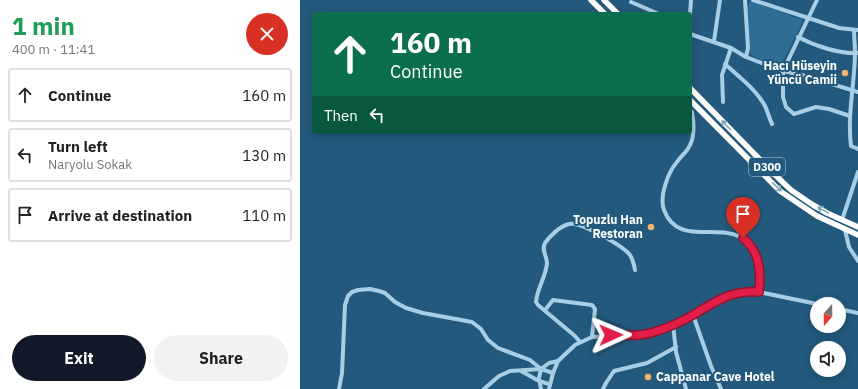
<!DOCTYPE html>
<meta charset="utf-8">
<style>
:root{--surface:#fff;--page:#f2f2f2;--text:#222;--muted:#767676;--line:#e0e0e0;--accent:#111827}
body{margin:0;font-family:"IBM Plex Sans",sans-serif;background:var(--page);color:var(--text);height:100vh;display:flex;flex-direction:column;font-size:15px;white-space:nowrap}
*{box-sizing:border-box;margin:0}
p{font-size:13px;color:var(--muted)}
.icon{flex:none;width:22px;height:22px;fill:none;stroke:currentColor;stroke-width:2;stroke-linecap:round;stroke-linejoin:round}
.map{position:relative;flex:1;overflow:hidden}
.details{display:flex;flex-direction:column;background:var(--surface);width:300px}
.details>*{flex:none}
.top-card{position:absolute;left:12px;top:12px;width:380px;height:122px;border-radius:4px;box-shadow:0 2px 10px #0003;background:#0b6e4f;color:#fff;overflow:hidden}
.needle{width:26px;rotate:200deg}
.buttons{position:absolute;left:510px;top:297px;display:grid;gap:8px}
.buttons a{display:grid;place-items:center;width:36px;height:36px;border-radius:50%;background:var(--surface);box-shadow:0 2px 10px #0003;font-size:20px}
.pin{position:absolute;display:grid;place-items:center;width:34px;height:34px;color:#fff;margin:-41px -17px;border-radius:50% 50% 50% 0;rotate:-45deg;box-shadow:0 0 4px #0007}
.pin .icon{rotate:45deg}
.me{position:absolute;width:44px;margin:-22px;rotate:89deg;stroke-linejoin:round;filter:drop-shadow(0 0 3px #0008)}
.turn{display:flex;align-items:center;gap:14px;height:84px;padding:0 12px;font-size:18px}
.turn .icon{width:52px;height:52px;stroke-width:2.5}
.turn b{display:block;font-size:28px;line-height:34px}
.then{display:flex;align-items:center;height:38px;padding:0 12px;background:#0003;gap:8px;font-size:15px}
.round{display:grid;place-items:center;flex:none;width:42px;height:42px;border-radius:21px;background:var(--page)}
.headline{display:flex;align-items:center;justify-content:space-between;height:68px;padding:0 12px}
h1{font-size:24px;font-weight:700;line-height:30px;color:#1e9e55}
.primary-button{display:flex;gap:8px;margin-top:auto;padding:8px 12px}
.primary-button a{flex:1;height:46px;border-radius:24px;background:var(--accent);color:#fff;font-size:16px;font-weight:700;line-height:46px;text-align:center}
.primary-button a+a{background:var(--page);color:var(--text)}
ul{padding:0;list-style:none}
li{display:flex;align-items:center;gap:12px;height:54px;margin:0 8px 6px;padding:0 4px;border:2px solid var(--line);border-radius:4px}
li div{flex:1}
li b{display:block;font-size:15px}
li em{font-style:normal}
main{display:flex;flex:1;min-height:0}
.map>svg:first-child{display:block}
.green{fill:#2e6d94}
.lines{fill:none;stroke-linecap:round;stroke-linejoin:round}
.minor{stroke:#a8cee5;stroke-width:4}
.highway{stroke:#fff;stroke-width:5.5}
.oneway{stroke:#86a4b7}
.route-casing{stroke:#92132f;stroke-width:10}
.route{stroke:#e11d48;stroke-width:7}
.poi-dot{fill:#f0b46b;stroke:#23597c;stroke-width:1.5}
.labels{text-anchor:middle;stroke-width:4;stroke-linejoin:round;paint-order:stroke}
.shield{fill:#23597c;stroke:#bdcdd8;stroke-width:1}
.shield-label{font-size:11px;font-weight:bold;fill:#fff}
.poi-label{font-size:12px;font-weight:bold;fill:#fff;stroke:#23597c;text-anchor:end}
</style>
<main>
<section class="details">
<div class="headline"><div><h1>1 min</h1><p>400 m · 11:41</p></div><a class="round" style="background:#d93025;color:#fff"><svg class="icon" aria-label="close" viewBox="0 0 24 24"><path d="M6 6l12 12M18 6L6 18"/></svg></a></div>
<ul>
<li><svg class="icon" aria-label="ahead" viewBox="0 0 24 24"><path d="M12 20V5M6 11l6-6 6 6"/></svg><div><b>Continue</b></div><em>160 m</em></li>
<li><svg class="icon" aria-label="left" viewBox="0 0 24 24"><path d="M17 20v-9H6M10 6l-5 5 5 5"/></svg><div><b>Turn left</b><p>Naryolu Sokak</p></div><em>130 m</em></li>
<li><svg class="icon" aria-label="arrive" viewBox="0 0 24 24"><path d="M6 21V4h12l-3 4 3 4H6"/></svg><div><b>Arrive at destination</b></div><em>110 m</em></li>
</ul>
<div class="primary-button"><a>Exit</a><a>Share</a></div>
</section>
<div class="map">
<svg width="558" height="389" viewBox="0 0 558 389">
<rect width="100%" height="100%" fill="#23597c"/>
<!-- green -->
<path class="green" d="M450,2H453L501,19L503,21L481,65C474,67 456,59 450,54L447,7Z"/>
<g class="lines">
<!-- minor -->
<g class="minor">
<polyline points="445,0 448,48 446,57"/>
<polyline points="453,0 539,28 558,30"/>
<polyline points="517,0 483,71 483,97 486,107 494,114 516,107 529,109 550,116"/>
<polyline points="331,2 359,14"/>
<polyline points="390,14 391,0"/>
<path d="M554,30C554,37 555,45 555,52C555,83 547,114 551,146L558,149"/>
<polyline points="390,34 431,48 446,57 483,71 506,76 558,92"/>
<path d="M498,37C515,46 539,54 558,53"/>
<polyline points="414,41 420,0"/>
<path d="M425,64C439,77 456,89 465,106C468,112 469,118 472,124"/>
<polyline points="423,102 422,75 431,48"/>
<path d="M392,112C394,123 395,135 390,145C387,152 381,156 377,162C368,172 359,197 364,210C380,253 433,212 454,251C461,265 461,277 459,292"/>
<polyline points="542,220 558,172"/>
<polyline points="545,230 549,247 558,261"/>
<polyline points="539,309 558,313"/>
<polyline points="245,310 253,300 292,305 295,309 292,337"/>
<polyline points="393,315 411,366 421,389"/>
<polyline points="373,324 376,352 386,389"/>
<path d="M280,342L275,336L238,305L236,302C237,288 246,277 247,263C247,256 241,250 245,243C250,236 260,226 269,224C280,221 323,246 330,255C333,260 334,264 335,270"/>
<polyline points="241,369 249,363 258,361"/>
<polyline points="221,371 239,381 249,384"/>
<polyline points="39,389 42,373 45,305 48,296 52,292 58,290 70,289 79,291 85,293 95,302 106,308 123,313 172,322 181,329 188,340 198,348 230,360 241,369 253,373"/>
<polyline points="184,389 199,376 210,371 241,369"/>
<polyline points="241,389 239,378 241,369"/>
<polyline points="249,389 253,373 258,361 275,345 292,337 339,335 354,332 387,318 420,298 439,292 459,292 517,304"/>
<polyline points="303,389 306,383 314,371 347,363 376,347"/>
</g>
<!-- highway -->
<g class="highway">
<polyline points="291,0 305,14"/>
<polyline points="304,0 318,14"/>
<polyline points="390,88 473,173 491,190 513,205 527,213 558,227"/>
<polyline points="390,100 480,191 517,216 558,235"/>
</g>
</g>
<!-- one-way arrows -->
<defs><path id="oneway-shaft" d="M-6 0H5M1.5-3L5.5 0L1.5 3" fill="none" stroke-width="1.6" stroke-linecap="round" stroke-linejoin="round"/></defs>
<g class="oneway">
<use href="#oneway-shaft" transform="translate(426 125) rotate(-134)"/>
<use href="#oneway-shaft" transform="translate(477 187) rotate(44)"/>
<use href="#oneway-shaft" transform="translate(523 210) rotate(-151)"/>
</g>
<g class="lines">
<!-- route casing -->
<g class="route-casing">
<path id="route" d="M311,335C325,335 340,337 354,332C367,328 381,322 393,315C416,301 431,290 459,292C461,271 460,252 443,238"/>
</g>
<!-- route -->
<use href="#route" class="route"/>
</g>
<!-- markers -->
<g class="poi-dot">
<circle cx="545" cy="73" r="4"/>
<circle cx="351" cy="227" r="4"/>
<circle cx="348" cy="377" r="4"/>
</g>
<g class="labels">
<!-- shield labels -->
<rect class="shield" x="449" y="158" width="36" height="18" rx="3"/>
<g class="shield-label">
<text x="467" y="171">D300</text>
</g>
<!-- poi labels -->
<g class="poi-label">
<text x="537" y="70">Hacı Hüseyin<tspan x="537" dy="14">Yüncü Camii</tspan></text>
<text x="343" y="224">Topuzlu Han<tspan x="343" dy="14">Restoran</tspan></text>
<text x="356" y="381" text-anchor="start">Cappanar Cave Hotel</text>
</g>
</g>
</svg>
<div class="buttons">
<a><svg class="needle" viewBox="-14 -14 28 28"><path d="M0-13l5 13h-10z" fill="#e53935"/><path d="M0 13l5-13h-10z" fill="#767676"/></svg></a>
<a><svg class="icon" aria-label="sound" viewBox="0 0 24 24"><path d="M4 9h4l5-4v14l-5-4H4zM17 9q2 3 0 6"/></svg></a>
</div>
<div class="pin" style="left:443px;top:238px;background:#d93025"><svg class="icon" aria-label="arrive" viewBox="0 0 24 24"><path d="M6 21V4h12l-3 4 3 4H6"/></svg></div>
<svg class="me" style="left:311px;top:335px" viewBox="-20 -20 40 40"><path d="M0-17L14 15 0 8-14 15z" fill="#e11d48" stroke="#fff" stroke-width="4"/></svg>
<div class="top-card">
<div class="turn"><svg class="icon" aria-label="ahead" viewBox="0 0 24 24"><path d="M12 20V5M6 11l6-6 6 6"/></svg><div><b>160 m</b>Continue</div></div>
<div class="then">Then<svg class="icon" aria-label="left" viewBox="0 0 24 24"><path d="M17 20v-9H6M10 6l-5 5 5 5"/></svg></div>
</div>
</div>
</main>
